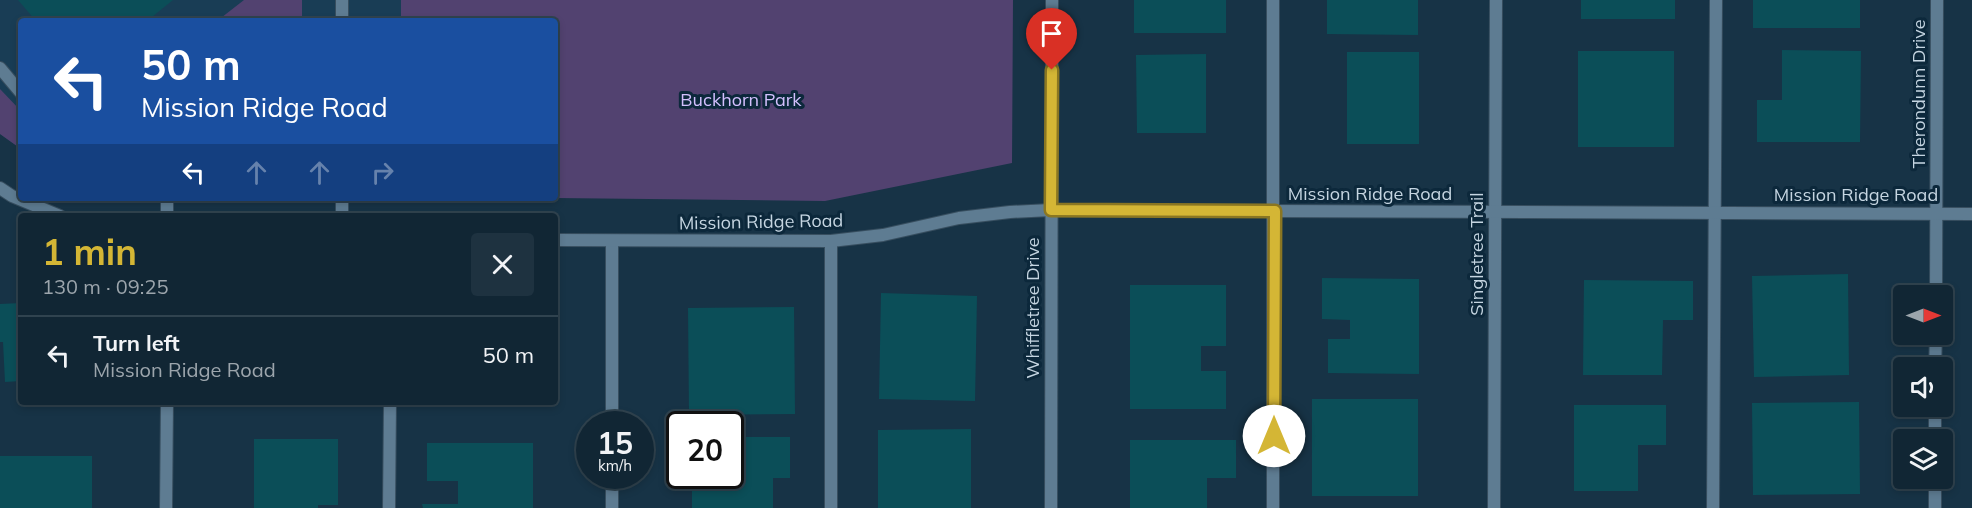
<!DOCTYPE html>
<meta charset="utf-8">
<style>
:root{--surface:#112634;--page:#1e3240;--text:#f1f3f6;--muted:#9ca5ac;--line:#30434f;--accent:#d4b635}
body{margin:0;font-family:Mulish,sans-serif;background:var(--page);color:var(--text);height:100vh;display:flex;flex-direction:column;font-size:22px;white-space:nowrap}
*{box-sizing:border-box;margin:0}
p{font-size:20px;color:var(--muted)}
.icon{flex:none;width:33px;height:33px;fill:none;stroke:currentColor;stroke-width:2;stroke-linecap:round;stroke-linejoin:round}
.map{position:relative;flex:1;overflow:hidden}
.sheet{position:absolute;left:18px;top:213px;width:540px;height:192px;display:flex;flex-direction:column;background:var(--surface);border-radius:6px;box-shadow:0 3px 9px #0003,0 0 0 2px var(--line)}
.sheet>*{flex:none}
.banner{position:absolute;left:18px;top:18px;width:540px;height:183px;border-radius:6px;box-shadow:0 3px 9px #0003,0 0 0 2px var(--line);background:#1a4fa0;color:#fff;overflow:hidden}
.needle{width:39px;rotate:90deg}
.fabs{position:absolute;left:1893px;top:285px;display:grid;gap:12px}
.fabs a{display:grid;place-items:center;width:60px;height:60px;border-radius:6px;background:var(--surface);box-shadow:0 3px 9px #0003,0 0 0 2px var(--line);font-size:30px}
.speed{position:absolute;left:576px;top:411px;display:flex;gap:12px;font-size:30px;font-weight:700;text-align:center}
.speed>*{display:grid;place-content:center;width:78px;height:78px;border-radius:50%;background:var(--surface);box-shadow:0 3px 9px #0003,0 0 0 2px var(--line);line-height:1}
.speed small{font-size:15px;font-weight:400}
.speed .limit{border:3px solid #111;border-radius:9px;background:#fff;color:#111}
.pin{position:absolute;display:grid;place-items:center;width:51px;height:51px;color:#fff;margin:-62px -26px;border-radius:50% 50% 50% 0;rotate:-45deg;box-shadow:0 0 6px #0007}
.pin .icon{rotate:45deg}
.me{position:absolute;width:66px;margin:-33px;rotate:0deg;stroke-linejoin:round;filter:drop-shadow(0 0 4px #0008)}
.turn{display:flex;align-items:center;gap:21px;height:126px;padding:0 24px;font-size:27px}
.turn .icon{width:78px;height:78px;stroke-width:2.5}
.turn b{display:block;font-size:42px;line-height:51px}
.lanes{display:flex;align-items:center;height:57px;padding:0 24px;background:#0003;justify-content:center;gap:30px;direction:ltr}
.lanes .off{opacity:.35}
.round{display:grid;place-items:center;flex:none;width:63px;height:63px;border-radius:6px;background:var(--page)}
.head{display:flex;align-items:center;justify-content:space-between;height:102px;padding:0 24px}
h1{font-size:36px;font-weight:700;line-height:45px;color:var(--accent)}
ul{padding:0;list-style:none}
li{display:flex;align-items:center;gap:18px;height:78px;padding:0 24px;border-top:2px solid var(--line)}
li div{flex:1}
li b{display:block;font-size:22px}
li em{font-style:normal}
.map>svg:first-child{display:block}
.built{fill:#193d55}
.green{fill:#524270}
.building{fill:#0b4e58}
.lines{fill:none;stroke-linecap:round;stroke-linejoin:round}
.service-casing{stroke:#374e5f;stroke-width:14}
.minor-casing{stroke:#374e5f;stroke-width:14}
.tertiary-casing{stroke:#374e5f;stroke-width:14}
.service{stroke:#5e7c92;stroke-width:12}
.minor{stroke:#5e7c92;stroke-width:12}
.tertiary{stroke:#5e7c92;stroke-width:12}
.route-casing{stroke:#8a7622;stroke-width:15}
.route{stroke:#d4b635;stroke-width:10}
.labels{text-anchor:middle;stroke-width:6;stroke-linejoin:round;paint-order:stroke}
.street-label{font-size:18px;fill:#c5d5e1;stroke:#0c283b}
.park-label{font-size:18px;fill:#d3bffd;stroke:#0c283b}
</style>
<div class="map">
<svg width="1972" height="508" viewBox="0 0 1972 508">
<rect width="100%" height="100%" fill="#173346"/>
<!-- built -->
<polygon class="built" points="0,0 401,0 401,21 21,21 21,149 0,134"/>
<!-- green -->
<g class="green">
<polygon points="244,0 302,0 302,21 217,21"/>
<polygon points="401,0 1013,0 1012,163 825,201 555,198 555,21 401,21"/>
<polygon points="0,89 21,111 21,149 0,134"/>
</g>
<!-- building -->
<g class="building">
<polygon points="18,0 173,0 147,21 36,21"/>
<rect x="1134" y="0" width="92" height="33"/>
<polygon points="1327,0 1418,0 1418,35 1327,34"/>
<rect x="1581" y="0" width="94" height="19"/>
<rect x="1753" y="0" width="107" height="28"/>
<polygon points="1782,50 1861,51 1860,142 1757,142 1757,100 1782,100"/>
<rect x="1578" y="51" width="96" height="96"/>
<rect x="1347" y="52" width="72" height="92"/>
<polygon points="1206,54 1206,133 1137,133 1136,55"/>
<polygon points="1848,274 1849,375 1754,377 1752,276"/>
<polygon points="1322,278 1419,279 1419,374 1328,373 1328,339 1350,339 1350,320 1322,319"/>
<polygon points="1584,280 1693,281 1693,320 1663,320 1662,375 1583,375"/>
<polygon points="1130,285 1226,285 1226,346 1201,346 1201,371 1226,371 1226,409 1130,409"/>
<polygon points="881,293 977,296 975,401 879,399"/>
<polygon points="21,303 21,381 5,382 3,342 0,342 0,304"/>
<polygon points="794,307 795,414 689,415 688,308"/>
<rect x="1312" y="399" width="106" height="97"/>
<rect x="248" y="402" width="47" height="2"/>
<polygon points="1859,402 1860,494 1753,495 1752,403"/>
<polygon points="1574,405 1666,405 1666,445 1638,445 1638,491 1574,491"/>
<polygon points="971,429 971,508 878,508 878,430"/>
<polygon points="730,437 790,437 790,478 773,478 773,508 692,508 692,476 730,476"/>
<polygon points="254,439 338,439 338,505 318,505 318,508 254,508"/>
<polygon points="1130,440 1236,440 1236,478 1207,478 1207,508 1130,508"/>
<polygon points="427,443 533,443 533,508 423,508 422,504 458,504 458,481 427,481"/>
<rect x="0" y="456" width="92" height="52"/>
</g>
<g class="lines">
<!-- service casing -->
<g class="service-casing">
<g id="service">
<polyline points="342,0 342,21"/>
<polyline points="1273,0 1273,508"/>
<polyline points="0,68 21,93"/>
<polyline points="167,198 167,216"/>
<polyline points="342,198 342,216"/>
<polyline points="831,241 831,508"/>
<polyline points="389,508 390,402"/>
<polyline points="1713,508 1716,0"/>
</g>
</g>
<!-- minor casing -->
<g class="minor-casing">
<g id="minor">
<polyline points="1936,296 1937,0"/>
<polyline points="1935,368 1936,334"/>
<polyline points="612,424 612,241"/>
<polyline points="1935,440 1935,406"/>
<polyline points="166,508 167,402"/>
<polyline points="612,508 612,476"/>
<polyline points="1051,508 1052,0"/>
<polyline points="1494,508 1496,0"/>
<polyline points="1935,508 1935,478"/>
</g>
</g>
<!-- tertiary casing -->
<g class="tertiary-casing">
<g id="tertiary">
<polyline points="0,188 12,196 60,216"/>
<polyline points="555,240 831,241 883,235 959,218 1010,212 1051,210 1972,214"/>
</g>
</g>
<!-- service -->
<use href="#service" class="service"/>
<!-- minor -->
<use href="#minor" class="minor"/>
<!-- tertiary -->
<use href="#tertiary" class="tertiary"/>
</g>
<g class="lines">
<!-- route casing -->
<g class="route-casing">
<polyline id="route" points="1052,70 1051,210 1275,211 1274,436"/>
</g>
<!-- route -->
<use href="#route" class="route"/>
</g>
<g class="labels">
<!-- street labels -->
<g class="street-label">
<text transform="translate(1919 94) rotate(-90)" y="6">Therondunn Drive</text>
<text x="1370" y="200">Mission Ridge Road</text>
<text x="1856" y="201">Mission Ridge Road</text>
<text transform="translate(761 222) rotate(-1)" y="6">Mission Ridge Road</text>
<text transform="translate(1477 254) rotate(-90)" y="6">Singletree Trail</text>
<text transform="translate(1033 308) rotate(-90)" y="6">Whiffletree Drive</text>
</g>
<!-- park labels -->
<g class="park-label">
<text x="741" y="106">Buckhorn Park</text>
</g>
</g>
</svg>
<div class="fabs">
<a><svg class="needle" viewBox="-14 -14 28 28"><path d="M0-13l5 13h-10z" fill="#e53935"/><path d="M0 13l5-13h-10z" fill="#9ca5ac"/></svg></a>
<a><svg class="icon" aria-label="sound" viewBox="0 0 24 24"><path d="M4 9h4l5-4v14l-5-4H4zM17 9q2 3 0 6"/></svg></a>
<a><svg class="icon" aria-label="layers" viewBox="0 0 24 24"><path d="M12 4l9 5-9 5-9-5zM3 14l9 5 9-5"/></svg></a>
</div>
<div class="speed"><div>15<small>km/h</small></div><div class="limit">20</div></div>
<div class="pin" style="left:1052px;top:70px;background:#d93025"><svg class="icon" aria-label="arrive" viewBox="0 0 24 24"><path d="M6 21V4h12l-3 4 3 4H6"/></svg></div>
<svg class="me" style="left:1274px;top:436px" viewBox="-20 -20 40 40"><circle r="19" fill="#fff"/><path d="M0-13L10 11 0 6-10 11z" fill="#d4b635"/></svg>
<div class="banner">
<div class="turn"><svg class="icon" aria-label="left" viewBox="0 0 24 24"><path d="M17 20v-9H6M10 6l-5 5 5 5"/></svg><div><b>50 m</b>Mission Ridge Road</div></div>
<div class="lanes"><svg class="icon" aria-label="left" viewBox="0 0 24 24"><path d="M17 20v-9H6M10 6l-5 5 5 5"/></svg><svg class="icon off" aria-label="ahead" viewBox="0 0 24 24"><path d="M12 20V5M6 11l6-6 6 6"/></svg><svg class="icon off" aria-label="ahead" viewBox="0 0 24 24"><path d="M12 20V5M6 11l6-6 6 6"/></svg><svg class="icon off" aria-label="right" viewBox="0 0 24 24"><path d="M7 20v-9h11M14 6l5 5-5 5"/></svg></div>
</div>
<section class="sheet">
<div class="head"><div><h1>1 min</h1><p>130 m · 09:25</p></div><a class="round"><svg class="icon" aria-label="close" viewBox="0 0 24 24"><path d="M6 6l12 12M18 6L6 18"/></svg></a></div>
<ul>
<li><svg class="icon" aria-label="left" viewBox="0 0 24 24"><path d="M17 20v-9H6M10 6l-5 5 5 5"/></svg><div><b>Turn left</b><p>Mission Ridge Road</p></div><em>50 m</em></li>
</ul>
</section>
</div>
